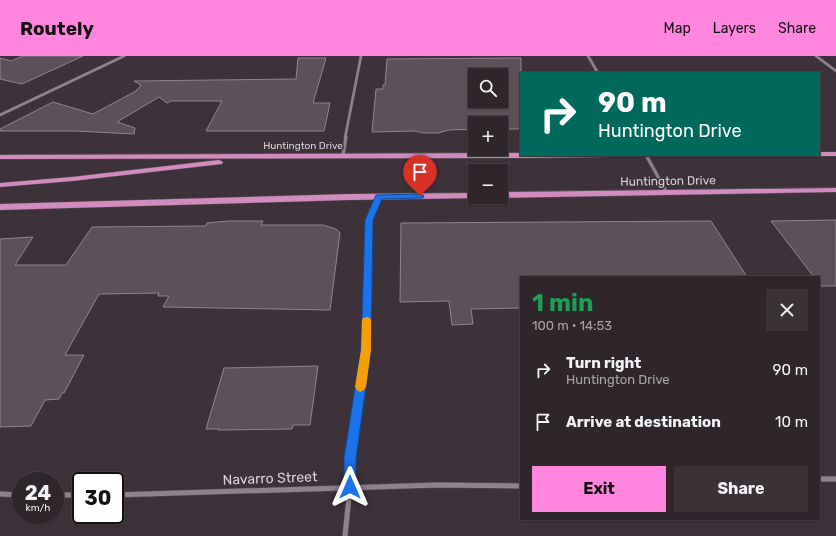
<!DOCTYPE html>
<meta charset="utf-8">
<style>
:root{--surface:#2e262b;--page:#3a3237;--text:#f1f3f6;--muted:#a7a5a9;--line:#494347;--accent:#ff85de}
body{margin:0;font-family:Rubik,sans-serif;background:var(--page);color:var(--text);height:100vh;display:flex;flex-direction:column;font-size:15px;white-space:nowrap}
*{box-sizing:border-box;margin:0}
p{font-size:13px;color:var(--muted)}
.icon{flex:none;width:22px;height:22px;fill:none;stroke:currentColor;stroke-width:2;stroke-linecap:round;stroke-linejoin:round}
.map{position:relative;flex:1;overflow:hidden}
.panel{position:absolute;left:520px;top:220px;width:300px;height:244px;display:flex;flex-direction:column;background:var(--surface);border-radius:0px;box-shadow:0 1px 3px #0004,0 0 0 1px var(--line)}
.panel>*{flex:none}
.top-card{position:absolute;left:520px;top:16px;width:300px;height:84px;border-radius:0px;box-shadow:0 1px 3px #0004,0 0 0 1px var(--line);background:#00695c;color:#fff;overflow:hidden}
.tools{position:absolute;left:468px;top:12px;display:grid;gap:8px}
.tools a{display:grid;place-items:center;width:40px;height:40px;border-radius:0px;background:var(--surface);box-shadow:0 1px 3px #0004,0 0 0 1px var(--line);font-size:20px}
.speed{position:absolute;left:12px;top:416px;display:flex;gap:8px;font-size:20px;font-weight:700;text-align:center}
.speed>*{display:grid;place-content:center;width:52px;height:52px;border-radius:50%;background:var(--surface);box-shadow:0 1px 3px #0004,0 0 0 1px var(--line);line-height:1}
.speed small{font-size:10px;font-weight:400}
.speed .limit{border:2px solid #111;border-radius:6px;background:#fff;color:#111}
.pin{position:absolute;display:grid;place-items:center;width:34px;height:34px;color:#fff;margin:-41px -17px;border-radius:50% 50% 50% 0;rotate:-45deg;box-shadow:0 0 4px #0007}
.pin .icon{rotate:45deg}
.me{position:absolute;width:44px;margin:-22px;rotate:0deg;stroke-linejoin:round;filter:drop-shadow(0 0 3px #0008)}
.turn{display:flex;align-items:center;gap:14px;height:84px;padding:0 12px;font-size:18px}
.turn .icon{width:52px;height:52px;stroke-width:2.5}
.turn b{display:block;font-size:28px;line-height:34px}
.round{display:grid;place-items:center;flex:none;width:42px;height:42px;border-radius:0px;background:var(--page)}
.overview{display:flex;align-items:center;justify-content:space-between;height:68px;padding:0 12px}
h1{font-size:24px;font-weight:700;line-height:30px;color:#1e9e55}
.cta{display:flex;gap:8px;margin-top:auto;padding:8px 12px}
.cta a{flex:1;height:46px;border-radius:0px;background:var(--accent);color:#111;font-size:16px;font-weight:700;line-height:46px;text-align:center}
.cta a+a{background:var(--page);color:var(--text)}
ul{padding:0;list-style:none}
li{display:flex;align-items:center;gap:12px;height:52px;padding:0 12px}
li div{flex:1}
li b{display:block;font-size:15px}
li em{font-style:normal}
header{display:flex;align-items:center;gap:24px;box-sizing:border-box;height:56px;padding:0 20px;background:var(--accent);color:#111}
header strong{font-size:19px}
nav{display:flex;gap:22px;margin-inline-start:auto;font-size:14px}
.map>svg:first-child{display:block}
.building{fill:#5d5159;stroke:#92858e;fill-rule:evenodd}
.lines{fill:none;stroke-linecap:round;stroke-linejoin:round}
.street-far3-casing{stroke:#574e54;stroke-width:3}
.street-far2-casing{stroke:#574e54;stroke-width:4}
.street-far1-casing{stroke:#574e54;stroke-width:5}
.street-casing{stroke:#574e54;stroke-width:6}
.primary-casing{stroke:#574e54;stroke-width:1}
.street-far3{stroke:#8f828b;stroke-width:2.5}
.street-far2{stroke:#8f828b;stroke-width:3}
.street-far1{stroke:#8f828b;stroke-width:4}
.street{stroke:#8f828b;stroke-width:5}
.primary{fill:#d28bbe;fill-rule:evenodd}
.route{fill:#1a73e8;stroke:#114b97}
.slow{fill:#f59e0b}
.labels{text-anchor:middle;stroke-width:3;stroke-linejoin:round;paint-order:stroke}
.far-street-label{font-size:10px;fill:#d9d2d7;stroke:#3d3239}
.street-label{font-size:12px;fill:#d9d2d7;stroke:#3d3239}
.near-street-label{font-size:14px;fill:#d9d2d7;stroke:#3d3239}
</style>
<header>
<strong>Routely</strong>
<nav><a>Map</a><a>Layers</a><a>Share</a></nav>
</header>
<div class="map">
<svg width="836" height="480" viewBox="0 0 836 480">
<rect width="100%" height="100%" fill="#3d3239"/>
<!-- building -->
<g class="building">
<polygon points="23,0 83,0 22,28 0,23 0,2 11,5"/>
<polygon points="298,2 326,2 313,47 330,47 324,75 206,75 222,45 171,45 167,47 159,41 117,66 135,72 134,78 76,75 0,75 0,73 53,46 93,58 136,35 141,29 134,25 296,23"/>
<path d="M521,2V73H501V67H475V73L449,74L438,77H423L415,75L372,76L376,33H383V29H385L387,3ZM475,19H501V45H475Z"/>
<polygon points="836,164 836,230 821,230 819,228 819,221 814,221 771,165"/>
<polygon points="228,165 263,165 261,169 323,169 336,173 340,177 330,254 163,251 169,240 158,240 159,237 99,238 65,299 84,299 64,337 62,337 59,343 45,344 31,370 0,371 0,183 33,181 15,209 66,209 92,171 206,170 207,167"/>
<polygon points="711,165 747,221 521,221 521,252 471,253 473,268 452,269 449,245 400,246 401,167"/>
<polygon points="318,310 310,369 293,369 292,373 218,374 219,373 206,373 224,312"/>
</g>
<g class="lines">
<!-- street-far3 casing -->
<g class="street-far3-casing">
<g id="street-far3">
<polyline points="588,0 598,17"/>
<polyline points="816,0 836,15"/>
<polyline points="0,59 124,0"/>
<polyline points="345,82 361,0"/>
</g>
</g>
<!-- street-far2 casing -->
<g class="street-far2-casing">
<g id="street-far2">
<polyline points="343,99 346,81"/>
<polyline points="646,99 667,137"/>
<polyline points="369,185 369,164 379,141"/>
</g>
</g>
<!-- street-far1 casing -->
<g class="street-far1-casing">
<polyline id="street-far1" points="363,316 366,294 369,184"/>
</g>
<!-- street casing -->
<g class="street-casing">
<g id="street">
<polyline points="819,423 836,423"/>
<polyline points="0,438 21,439"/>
<polyline points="55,439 81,439"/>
<polyline points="115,439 437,429 521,430"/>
<polyline points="345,480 350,431 350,402 363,315"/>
</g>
</g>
<!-- primary casing -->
<g class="primary-casing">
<g id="primary">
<polygon points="819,96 836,96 836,100 816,100 819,99"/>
<polygon points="521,97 521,99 610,99 606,101 530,102 0,103 0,99"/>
<polygon points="219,104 223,106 222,108 72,125 0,131 0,127 72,121"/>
<polygon points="836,132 836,136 501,142 499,141 501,141 501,136"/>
<polygon points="475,137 475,141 478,142 349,144 0,154 0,148 349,138"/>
</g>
</g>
<!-- street-far3 -->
<use href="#street-far3" class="street-far3"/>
<!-- street-far2 -->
<use href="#street-far2" class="street-far2"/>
<!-- street-far1 -->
<use href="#street-far1" class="street-far1"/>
<!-- street -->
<use href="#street" class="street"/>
<!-- primary -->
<use href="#primary" class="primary"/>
</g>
<!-- route -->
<polygon class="route" points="420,138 424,140 423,142 382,143 373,164 371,294 356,402 356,431 354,436 350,438 346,436 344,431 344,402 361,294 365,164 376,139"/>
<!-- slow -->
<polygon class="slow" points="367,261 370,262 371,264 371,294 366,331 364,334 360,336 357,334 355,331 361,294 362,264 363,262"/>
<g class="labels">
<!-- far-street labels -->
<g class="far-street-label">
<text x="303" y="93">Huntington Drive</text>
</g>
<!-- street labels -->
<g class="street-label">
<text transform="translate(668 125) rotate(-1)" y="4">Huntington Drive</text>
</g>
<!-- near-street labels -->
<g class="near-street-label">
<text transform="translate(270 422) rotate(-2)" y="5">Navarro Street</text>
</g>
</g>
</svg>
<div class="tools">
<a><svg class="icon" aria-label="search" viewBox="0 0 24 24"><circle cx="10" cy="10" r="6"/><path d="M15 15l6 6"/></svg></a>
<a>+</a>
<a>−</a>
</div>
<div class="speed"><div>24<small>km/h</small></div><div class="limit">30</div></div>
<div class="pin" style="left:420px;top:140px;background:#d93025"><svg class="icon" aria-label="arrive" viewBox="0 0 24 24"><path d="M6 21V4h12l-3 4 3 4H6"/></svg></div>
<svg class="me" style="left:350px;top:431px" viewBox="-20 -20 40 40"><path d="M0-17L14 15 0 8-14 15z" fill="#1a73e8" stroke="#fff" stroke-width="4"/></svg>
<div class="top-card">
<div class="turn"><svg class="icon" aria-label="right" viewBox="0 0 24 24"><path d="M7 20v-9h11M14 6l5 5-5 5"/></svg><div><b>90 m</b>Huntington Drive</div></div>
</div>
<section class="panel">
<div class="overview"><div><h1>1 min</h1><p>100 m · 14:53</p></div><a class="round"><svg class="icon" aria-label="close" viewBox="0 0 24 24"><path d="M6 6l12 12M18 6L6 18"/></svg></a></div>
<ul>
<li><svg class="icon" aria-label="right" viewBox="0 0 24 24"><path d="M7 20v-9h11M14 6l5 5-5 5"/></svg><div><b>Turn right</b><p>Huntington Drive</p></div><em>90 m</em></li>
<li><svg class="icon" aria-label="arrive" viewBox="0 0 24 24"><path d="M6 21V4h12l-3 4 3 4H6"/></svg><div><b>Arrive at destination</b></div><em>10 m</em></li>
</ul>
<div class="cta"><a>Exit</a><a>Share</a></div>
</section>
</div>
